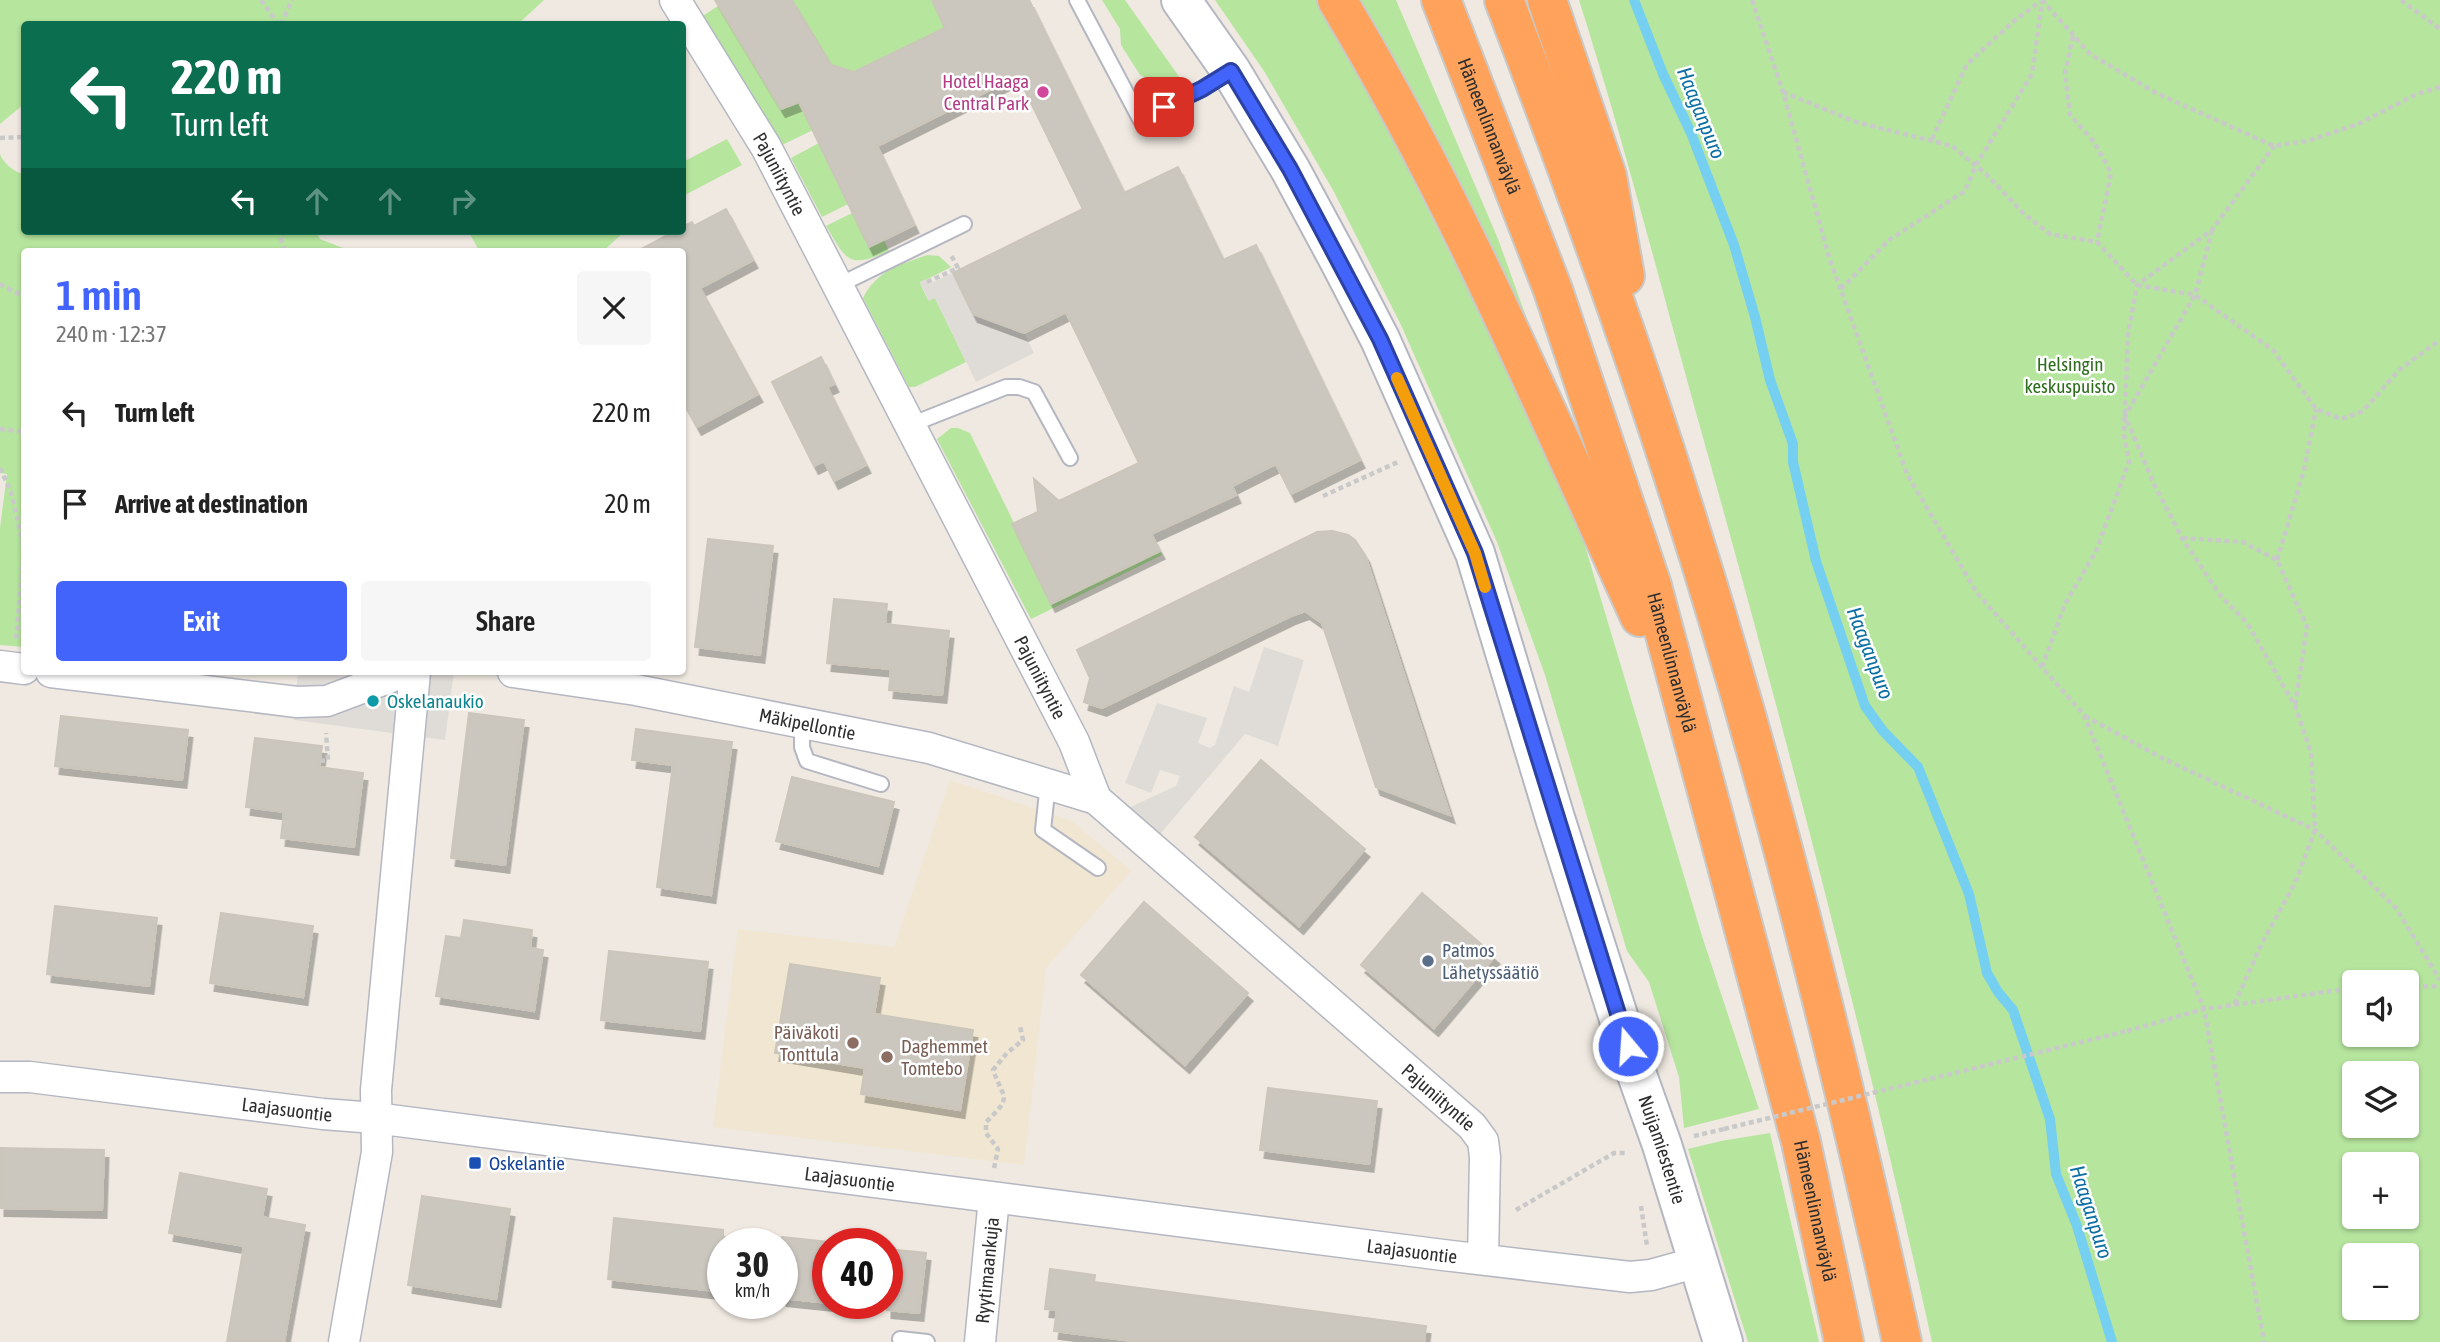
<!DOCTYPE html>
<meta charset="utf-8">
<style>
:root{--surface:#fff;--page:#f6f6f6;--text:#222;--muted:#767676;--accent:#4264fb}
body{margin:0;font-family:"Asap Condensed",sans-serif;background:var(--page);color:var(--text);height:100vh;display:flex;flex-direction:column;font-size:26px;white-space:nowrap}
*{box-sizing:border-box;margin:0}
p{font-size:23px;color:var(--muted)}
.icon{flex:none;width:38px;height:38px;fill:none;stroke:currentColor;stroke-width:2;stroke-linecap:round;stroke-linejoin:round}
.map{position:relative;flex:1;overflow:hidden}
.drawer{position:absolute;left:21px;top:248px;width:665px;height:427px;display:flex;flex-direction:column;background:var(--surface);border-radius:7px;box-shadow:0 2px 5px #0004}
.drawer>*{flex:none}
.banner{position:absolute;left:21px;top:21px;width:665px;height:214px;border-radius:7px;box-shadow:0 2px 5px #0004;background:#0b6e4f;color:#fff;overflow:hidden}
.buttons{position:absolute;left:2342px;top:970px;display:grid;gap:14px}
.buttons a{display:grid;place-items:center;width:77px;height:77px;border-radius:7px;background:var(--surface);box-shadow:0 2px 5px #0004;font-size:35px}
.speed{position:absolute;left:707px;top:1228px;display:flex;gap:14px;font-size:35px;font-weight:700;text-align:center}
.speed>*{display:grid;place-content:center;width:91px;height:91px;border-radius:50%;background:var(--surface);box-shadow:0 2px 5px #0004;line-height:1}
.speed small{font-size:18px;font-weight:400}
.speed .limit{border:10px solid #d22;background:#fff;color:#111}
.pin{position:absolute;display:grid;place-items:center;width:60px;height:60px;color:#fff;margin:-30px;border-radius:14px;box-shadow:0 4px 10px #0006}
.me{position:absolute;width:77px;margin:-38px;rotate:342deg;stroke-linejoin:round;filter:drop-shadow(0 0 5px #0008)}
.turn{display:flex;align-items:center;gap:24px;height:147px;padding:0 35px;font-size:32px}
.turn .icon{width:91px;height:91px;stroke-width:2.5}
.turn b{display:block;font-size:49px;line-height:60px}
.lanes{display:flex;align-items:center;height:66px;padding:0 35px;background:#0003;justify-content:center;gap:35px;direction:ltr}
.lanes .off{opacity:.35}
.round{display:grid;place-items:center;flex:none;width:74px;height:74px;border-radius:7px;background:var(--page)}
.headline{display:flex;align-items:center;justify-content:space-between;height:119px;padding:0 35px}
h1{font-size:42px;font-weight:600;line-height:52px;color:var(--accent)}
.button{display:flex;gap:14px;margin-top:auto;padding:14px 35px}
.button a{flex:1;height:80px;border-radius:7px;background:var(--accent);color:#fff;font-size:28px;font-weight:600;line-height:80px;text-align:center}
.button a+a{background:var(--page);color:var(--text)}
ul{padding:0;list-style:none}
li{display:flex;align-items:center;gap:21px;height:91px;padding:0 35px}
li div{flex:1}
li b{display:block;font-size:26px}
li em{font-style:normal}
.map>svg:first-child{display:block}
.education{fill:#f0e6d1}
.green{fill:#b6e59e;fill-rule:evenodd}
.plaza{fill:#dfdcd8}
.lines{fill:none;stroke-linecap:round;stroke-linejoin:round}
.stream{stroke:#75cff0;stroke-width:10}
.building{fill:#cbc7bf;stroke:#cbc5ba;stroke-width:2;filter:url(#shadow)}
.lane-casing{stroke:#b4b7c1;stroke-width:18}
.street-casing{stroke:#b4b7c1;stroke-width:33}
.secondary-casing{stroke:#b4b7c1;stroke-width:42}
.highway-casing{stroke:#c9c9c9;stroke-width:42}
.path{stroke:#c9c9c9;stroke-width:4.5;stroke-dasharray:5 3.5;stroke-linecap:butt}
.lane{stroke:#fff;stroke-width:14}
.street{stroke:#fff;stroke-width:30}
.secondary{stroke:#fff;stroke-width:38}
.highway{stroke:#ffa35c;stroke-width:38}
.path-bridge{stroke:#c9c9c9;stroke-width:4.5;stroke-dasharray:5 3.5;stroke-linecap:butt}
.route-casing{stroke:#2b41a3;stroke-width:18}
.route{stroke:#4264fb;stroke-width:12}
.slow{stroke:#f59e0b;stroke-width:12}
.hotel-dot{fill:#d1479c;stroke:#fff;stroke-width:2.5}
.culture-dot{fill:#0f9aa8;stroke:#fff;stroke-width:2.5}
.service-dot{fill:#5c6f8a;stroke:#fff;stroke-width:2.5}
.education-dot{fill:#8d6e63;stroke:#fff;stroke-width:2.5}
.transit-dot{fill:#1a4fb4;stroke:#fff;stroke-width:2.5}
.labels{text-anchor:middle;stroke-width:5;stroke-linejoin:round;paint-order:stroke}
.hotel-label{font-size:19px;fill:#b23c85;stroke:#fff;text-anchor:end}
.street-label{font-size:19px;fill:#2e2e2e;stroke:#fff}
.park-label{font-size:19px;fill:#2c6e1b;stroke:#fff}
.culture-label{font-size:19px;fill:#0d838f;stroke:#fff;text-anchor:start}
.service-label{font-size:19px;fill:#4e5e75;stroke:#fff;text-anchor:start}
.education-label{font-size:19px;fill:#785e54;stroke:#fff;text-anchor:end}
.transit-label{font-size:19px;fill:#164399;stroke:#fff;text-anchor:start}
.water-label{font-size:21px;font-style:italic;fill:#0d6fa3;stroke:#fff}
</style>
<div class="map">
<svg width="2440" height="1342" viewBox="0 0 2440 1342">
<defs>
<filter id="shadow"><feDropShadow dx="4.5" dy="8" stdDeviation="0" flood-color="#0004"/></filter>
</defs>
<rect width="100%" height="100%" fill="#efe9e1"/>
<!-- education -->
<polygon class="education" points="950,780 1072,821 1131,871 1046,968 1024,1165 713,1127 738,929 894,947"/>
<!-- green -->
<g class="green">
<polygon points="0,0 544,0 518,24 24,24 24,104 0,124"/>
<polygon points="792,0 932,0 949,35 935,43 927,36 854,72 831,65"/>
<polygon points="1102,0 1125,0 1180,78 1181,84 1160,85 1140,75 1121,45 1120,29"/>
<polygon points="1215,0 1318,0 1371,95 1458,270 1576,516 1702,936 1759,1109 1684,1128 1679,1077 1649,982 1627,951 1545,675 1497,542 1401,325 1334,192 1264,71"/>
<polygon points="1354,0 1396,0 1498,239 1546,372"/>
<path d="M1579,0H2440V1342H1932C1863,1029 1782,718 1695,409C1657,272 1622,135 1579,0ZM2354,982H2406V1034H2354ZM2354,1073H2406V1125H2354ZM2354,1164H2406V1216H2354ZM2354,1255H2406V1307H2354Z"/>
<polygon points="718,6 781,109 799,102 813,130 782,145 701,17"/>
<polygon points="727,139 742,165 683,196 683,162"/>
<polygon points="819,143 848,204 822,217 791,158"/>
<path d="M0,154C3,163 15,173 24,174V231H316L320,239L353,252H24V647L0,645V528L7,474L0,473Z"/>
<path d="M852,213L869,246L884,240L889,251C848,269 847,261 826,226Z"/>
<polygon points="468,231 625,231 602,252 480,252"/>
<path d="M927,255L939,256L951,267L920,283L928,300L935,298L966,362L915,387H909L863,298C877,270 900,265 927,255Z"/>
<polygon points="951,428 958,428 970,433 1014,523 1013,525 1160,551 1162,555 1031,619 937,439"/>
<polygon points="1770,1133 1819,1342 1748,1342 1688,1149 1721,1141"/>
</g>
<!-- plaza -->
<g class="plaza">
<polygon points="953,273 1024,333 1034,353 976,382 935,298 929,301 920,282 926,279 929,284"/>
<polygon points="1264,647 1304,660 1278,746 1245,734 1150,846 1113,815 1176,786 1180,776 1160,770 1151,793 1125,783 1157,703 1207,718 1198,743 1210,748 1215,745 1234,686 1249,692"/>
<polygon points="298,672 454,672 445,740 294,720"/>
</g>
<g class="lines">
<!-- stream -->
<polyline class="stream" points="1634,0 1663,74 1691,133 1734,245 1755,317 1770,380 1793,444 1793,462 1816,561 1865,706 1883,731 1918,767 1969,894 1987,973 1998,992 2013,1010 2050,1119 2056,1174 2077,1226 2112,1342"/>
</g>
<!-- building -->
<g class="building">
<polygon points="715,0 792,0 831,65 854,72 945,28 932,0 1029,0 1124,193 1178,167 1223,260 1256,245 1360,460 1291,494 1276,464 1232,486 1236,495 1151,534 1160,551 1051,604 1012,524 1038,512 1034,479 1059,501 1139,463 1066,312 1024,333 973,314 953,273 1083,209 1018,76 877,146 914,225 869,247 799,102 781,109"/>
<polygon points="726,209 753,260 700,288 758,394 697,427 682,400 682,252 636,252 675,231 682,231 682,227 692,222 694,226"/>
<polygon points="821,357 834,384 827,387 866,465 834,481 824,461 814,466 772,382"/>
<polygon points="1332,531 1348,535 1355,540 1365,555 1450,815 1376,787 1322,623 1305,611 1291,616 1102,708 1084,702 1090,678 1077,650 1317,532"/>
<polygon points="708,539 773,546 760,655 695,647"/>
<polygon points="834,599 887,604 885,624 949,631 942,695 889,690 891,669 827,663"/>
<polygon points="469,713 524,720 505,865 451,858"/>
<polygon points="61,716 188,730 182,780 55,766"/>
<polygon points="636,729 732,742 711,895 657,887 673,765 632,760"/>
<polygon points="255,738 322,746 319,767 363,773 354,847 281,838 284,812 246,807"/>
<polygon points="1261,760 1365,849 1299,926 1195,837"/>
<polygon points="792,777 894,802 878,866 776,841"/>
<polygon points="1422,893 1495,956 1434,1028 1361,965"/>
<polygon points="1144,902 1248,993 1185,1065 1081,975"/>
<polygon points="55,906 157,918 149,986 47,974"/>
<polygon points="221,913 313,926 303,997 210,983"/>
<polygon points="464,920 532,930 530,948 543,950 534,1011 436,996 446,936 461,938"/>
<polygon points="609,951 708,962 700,1031 601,1020"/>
<polygon points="790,964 880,978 874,1014 973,1030 960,1110 861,1094 865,1068 775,1053"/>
<polygon points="1268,1088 1377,1101 1369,1164 1260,1150"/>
<polygon points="0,1148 104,1150 102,1210 0,1208"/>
<polygon points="180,1173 267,1189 262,1217 305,1225 284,1342 227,1342 244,1246 169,1233"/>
<polygon points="422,1196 510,1209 496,1299 408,1285"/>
<polygon points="614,1218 723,1230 723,1292 608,1279"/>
<polygon points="782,1237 828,1242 828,1303 782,1298"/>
<polygon points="887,1249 926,1253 919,1313 887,1310"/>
<polygon points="1050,1269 1095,1275 1094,1282 1426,1326 1424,1342 1140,1342 1054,1331 1057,1310 1045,1309"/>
</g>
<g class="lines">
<!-- lane casing -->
<g class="lane-casing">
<g id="lane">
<polyline points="1077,0 1140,119 1202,89 1230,71"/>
<polyline points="837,286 964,224"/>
<polyline points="910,425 1006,387 1019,387 1034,392 1070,458"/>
<polyline points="802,722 802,747 807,761 881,784"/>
<polyline points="1048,783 1043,830 1098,868"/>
<polyline points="900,1339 927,1342"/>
</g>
</g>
<!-- street casing -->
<g class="street-casing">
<g id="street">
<path id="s1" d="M675,0L766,147L1074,742L1096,799L1472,1126L1483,1141L1485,1157L1483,1259"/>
<polyline points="0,666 24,669"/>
<polyline points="51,672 297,702 327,701 404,672"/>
<path id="s2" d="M513,672L636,690L929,748L1096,799"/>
<path id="s3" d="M0,1077H30L323,1114L375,1118L1443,1255L1630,1277L1651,1275L1698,1262"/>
<polyline points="344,1342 377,1152 376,1090 415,672"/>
<path id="s4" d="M980,1342L994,1198"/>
</g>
</g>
<!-- secondary casing -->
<g class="secondary-casing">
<g id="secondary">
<path id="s5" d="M1181,0L1231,71L1290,169L1339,260L1380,339L1475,553L1555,818L1636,1072L1662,1145L1723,1342"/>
</g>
</g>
<!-- highway casing -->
<g class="highway-casing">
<g id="highway">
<path d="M1337,0C1455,196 1545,409 1640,617"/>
<path id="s6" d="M1441,0L1553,290L1652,586L1801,1142L1844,1342"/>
<path d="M1504,0C1565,160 1624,321 1676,484C1767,766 1838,1053 1902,1342"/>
<polyline points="1547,0 1607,176 1625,276"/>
</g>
</g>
<!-- path -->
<g class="path">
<polyline points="261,0 278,24"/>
<polyline points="1752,0 1783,92 1829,257 1907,474 1977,593 2084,715 2204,1009 2264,1342"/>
<polyline points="2042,0 2090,54 2156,93 2274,146 2307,141 2358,124 2417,94 2440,87"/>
<polyline points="2401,0 2440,29"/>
<polyline points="281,24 292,0"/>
<polyline points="2073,36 2065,73 2070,115 2094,142 2111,173 2097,242"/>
<polyline points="1783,92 1856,122 1952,146 1986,174 2024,214 2050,234 2097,242 2137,285 2195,295 2273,350 2316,409 2341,419 2363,411 2399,370 2440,340"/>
<polyline points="0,138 24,137"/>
<polyline points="1932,139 1967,64 2015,20 2041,1"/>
<polyline points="2212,230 2195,295 2125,416 2154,484 2182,538 2220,595 2247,623 2295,706 2311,753 2315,830 2295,883 2262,943 2234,1005"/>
<polyline points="284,231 280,237 286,252"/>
<polyline points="927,282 958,268 951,255"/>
<polyline points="0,284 24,297"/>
<polyline points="1841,289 1889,240 1965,191 1976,165 2032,74 2042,2"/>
<polyline points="0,429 24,432"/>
<polyline points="0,468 11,492 24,549 16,639"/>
<polyline points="1323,496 1398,462"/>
<polyline points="2182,538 2243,542 2277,560 2307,627 2295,706"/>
<polyline points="2277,560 2304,470 2316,409"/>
<polyline points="2042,667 2065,604 2096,551 2129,462 2124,435 2128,334 2137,285 2212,230 2274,146"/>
<polyline points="2085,716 2160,757 2315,830 2396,908 2440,980"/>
<polyline points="320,761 328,760 326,733"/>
<polyline points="2406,987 2440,986"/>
<polyline points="2127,1031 2204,1009 2354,988"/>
<polyline points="1694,1136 1724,1129"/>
<path d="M994,1168L998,1149L986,1133V1122C1013,1096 1004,1100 993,1070L1007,1053L1023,1040L1020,1026"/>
<polyline points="1641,1206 1647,1246"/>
<polyline points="1516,1210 1614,1153 1628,1153"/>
</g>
<!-- lane -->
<use href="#lane" class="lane"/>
<!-- street -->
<use href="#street" class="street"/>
<!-- secondary -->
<use href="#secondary" class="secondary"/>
<!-- highway -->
<use href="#highway" class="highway"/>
<!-- path-bridge -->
<polyline class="path-bridge" points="1724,1129 2127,1031"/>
</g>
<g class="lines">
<!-- route casing -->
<g class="route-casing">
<polyline id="route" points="1164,107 1202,89 1231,71 1290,169 1380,339 1475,553 1628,1046"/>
</g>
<!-- route -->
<use href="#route" class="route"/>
<!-- slow -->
<polyline class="slow" points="1397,378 1475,553 1485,587"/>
</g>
<!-- markers -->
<circle class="hotel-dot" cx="1043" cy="92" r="7"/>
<circle class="culture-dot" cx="373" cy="701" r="7"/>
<circle class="service-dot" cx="1428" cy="961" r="7"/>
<g class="education-dot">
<circle cx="853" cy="1043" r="7"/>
<circle cx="887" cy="1057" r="7"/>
</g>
<rect class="transit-dot" x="468" y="1156" width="14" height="14" rx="3.5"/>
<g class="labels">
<!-- hotel labels -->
<g class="hotel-label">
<text x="1029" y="88">Hotel Haaga<tspan x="1029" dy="22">Central Park</tspan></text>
</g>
<!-- street labels -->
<g class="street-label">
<text dy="7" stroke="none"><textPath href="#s6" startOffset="135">Hämeenlinnanväylä</textPath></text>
<text dy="7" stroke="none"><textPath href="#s1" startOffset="203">Pajuniityntie</textPath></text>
<text dy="7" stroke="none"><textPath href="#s6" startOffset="702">Hämeenlinnanväylä</textPath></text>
<text dy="7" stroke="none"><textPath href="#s1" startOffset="770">Pajuniityntie</textPath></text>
<text dy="7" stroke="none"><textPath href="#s2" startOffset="299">Mäkipellontie</textPath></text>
<text dy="7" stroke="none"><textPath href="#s1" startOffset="1358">Pajuniityntie</textPath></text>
<text dy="7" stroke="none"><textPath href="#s3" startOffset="289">Laajasuontie</textPath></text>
<text dy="7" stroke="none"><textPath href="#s5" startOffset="1253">Nuijamiestentie</textPath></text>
<text dy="7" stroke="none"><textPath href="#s3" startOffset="856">Laajasuontie</textPath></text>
<text dy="7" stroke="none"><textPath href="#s6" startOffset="1269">Hämeenlinnanväylä</textPath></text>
<text dy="7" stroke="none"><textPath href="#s3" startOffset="1423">Laajasuontie</textPath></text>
<text dy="7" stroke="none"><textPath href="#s4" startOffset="72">Ryytimaankuja</textPath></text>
</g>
<!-- park labels -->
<g class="park-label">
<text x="2070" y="371">Helsingin<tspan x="2070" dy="22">keskuspuisto</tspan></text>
</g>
<!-- culture labels -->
<g class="culture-label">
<text x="387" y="708">Oskelanaukio</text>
</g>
<!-- service labels -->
<g class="service-label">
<text x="1442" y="957">Patmos<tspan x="1442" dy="22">Lähetyssäätiö</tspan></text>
</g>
<!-- education labels -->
<g class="education-label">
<text x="839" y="1039">Päiväkoti<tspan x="839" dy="22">Tonttula</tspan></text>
<text x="901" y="1053" text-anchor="start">Daghemmet<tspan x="901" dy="22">Tomtebo</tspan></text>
</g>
<!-- transit labels -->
<g class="transit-label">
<text x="489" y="1170">Oskelantie</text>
</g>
<!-- water labels -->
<g class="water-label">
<text transform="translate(1701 113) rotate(68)" y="7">Haaganpuro</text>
<text transform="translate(1870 653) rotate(69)" y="7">Haaganpuro</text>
<text transform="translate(2091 1212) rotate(72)" y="7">Haaganpuro</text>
</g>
</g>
</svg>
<div class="buttons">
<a><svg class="icon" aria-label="sound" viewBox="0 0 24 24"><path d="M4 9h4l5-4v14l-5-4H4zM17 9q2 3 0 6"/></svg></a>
<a><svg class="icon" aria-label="layers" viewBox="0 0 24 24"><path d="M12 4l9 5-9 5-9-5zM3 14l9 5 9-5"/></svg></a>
<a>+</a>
<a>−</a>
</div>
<div class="speed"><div>30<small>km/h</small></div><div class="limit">40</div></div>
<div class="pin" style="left:1164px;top:107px;background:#d93025"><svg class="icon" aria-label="arrive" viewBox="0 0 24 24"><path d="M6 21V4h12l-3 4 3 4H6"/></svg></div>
<svg class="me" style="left:1628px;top:1046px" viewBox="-20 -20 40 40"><circle r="17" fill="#4264fb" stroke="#fff" stroke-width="3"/><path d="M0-11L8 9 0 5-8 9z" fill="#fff"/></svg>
<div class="banner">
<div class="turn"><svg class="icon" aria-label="left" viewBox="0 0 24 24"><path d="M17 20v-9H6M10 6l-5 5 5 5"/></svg><div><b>220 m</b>Turn left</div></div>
<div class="lanes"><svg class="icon" aria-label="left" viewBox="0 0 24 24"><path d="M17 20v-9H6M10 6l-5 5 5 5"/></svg><svg class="icon off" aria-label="ahead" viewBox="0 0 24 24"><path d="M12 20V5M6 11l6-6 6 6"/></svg><svg class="icon off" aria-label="ahead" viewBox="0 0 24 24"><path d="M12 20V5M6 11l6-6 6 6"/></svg><svg class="icon off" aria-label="right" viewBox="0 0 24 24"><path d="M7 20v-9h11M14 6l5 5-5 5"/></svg></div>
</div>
<section class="drawer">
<div class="headline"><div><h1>1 min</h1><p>240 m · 12:37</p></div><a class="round"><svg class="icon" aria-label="close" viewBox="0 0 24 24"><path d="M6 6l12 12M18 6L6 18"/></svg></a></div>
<ul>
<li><svg class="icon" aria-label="left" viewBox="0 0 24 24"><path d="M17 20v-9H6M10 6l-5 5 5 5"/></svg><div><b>Turn left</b></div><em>220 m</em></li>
<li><svg class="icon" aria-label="arrive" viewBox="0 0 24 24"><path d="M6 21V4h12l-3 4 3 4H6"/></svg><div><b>Arrive at destination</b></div><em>20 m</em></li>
</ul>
<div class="button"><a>Exit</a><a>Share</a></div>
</section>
</div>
